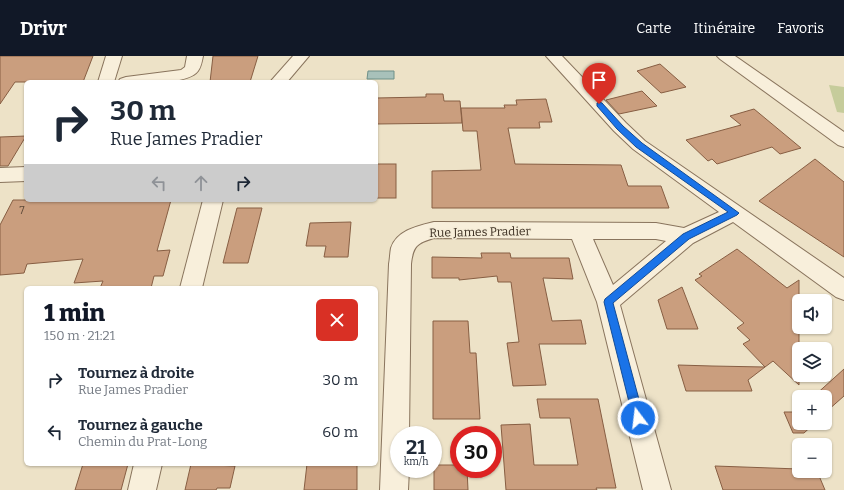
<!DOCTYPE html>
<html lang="fr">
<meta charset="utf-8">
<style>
:root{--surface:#fff;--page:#f2f2f3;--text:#1f2937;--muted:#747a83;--accent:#111827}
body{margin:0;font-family:Bitter,serif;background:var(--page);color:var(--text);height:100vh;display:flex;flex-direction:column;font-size:15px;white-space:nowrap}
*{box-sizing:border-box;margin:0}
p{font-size:13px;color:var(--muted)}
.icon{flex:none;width:22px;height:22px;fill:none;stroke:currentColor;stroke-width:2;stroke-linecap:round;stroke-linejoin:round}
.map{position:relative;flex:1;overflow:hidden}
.sheet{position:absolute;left:24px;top:230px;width:354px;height:180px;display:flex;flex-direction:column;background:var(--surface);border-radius:6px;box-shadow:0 1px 3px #0004}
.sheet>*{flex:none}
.guide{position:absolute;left:24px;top:24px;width:354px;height:122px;border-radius:6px;box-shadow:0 1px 3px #0004;background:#fff;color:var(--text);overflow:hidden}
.fabs{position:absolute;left:792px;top:238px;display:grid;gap:8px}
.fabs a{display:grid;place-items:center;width:40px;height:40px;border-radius:6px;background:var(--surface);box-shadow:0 1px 3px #0004;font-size:20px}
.speed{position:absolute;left:390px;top:370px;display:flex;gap:8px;font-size:20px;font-weight:700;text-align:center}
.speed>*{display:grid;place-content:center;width:52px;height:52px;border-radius:50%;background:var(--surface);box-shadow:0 1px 3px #0004;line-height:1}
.speed small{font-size:10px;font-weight:400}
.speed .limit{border:6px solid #d22;background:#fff;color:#111}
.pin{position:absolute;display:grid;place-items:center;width:34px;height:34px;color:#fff;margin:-41px -17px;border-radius:50% 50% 50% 0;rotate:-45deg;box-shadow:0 0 4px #0007}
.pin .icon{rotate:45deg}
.me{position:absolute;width:44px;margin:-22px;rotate:345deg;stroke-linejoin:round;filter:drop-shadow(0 0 3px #0008)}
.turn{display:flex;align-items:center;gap:14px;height:84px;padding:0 20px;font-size:18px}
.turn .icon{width:52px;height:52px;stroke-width:2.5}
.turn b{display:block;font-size:28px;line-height:34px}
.lanes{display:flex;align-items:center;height:38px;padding:0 20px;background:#0003;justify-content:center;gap:20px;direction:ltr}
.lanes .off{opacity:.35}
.round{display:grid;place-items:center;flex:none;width:42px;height:42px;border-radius:6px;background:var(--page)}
.head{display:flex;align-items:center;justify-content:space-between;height:68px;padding:0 20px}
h1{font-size:24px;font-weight:800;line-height:30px;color:var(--accent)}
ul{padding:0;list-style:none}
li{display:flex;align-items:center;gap:12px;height:52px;padding:0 20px}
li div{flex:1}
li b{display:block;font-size:15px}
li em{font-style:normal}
header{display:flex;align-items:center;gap:24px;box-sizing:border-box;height:56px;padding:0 20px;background:var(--accent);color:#fff}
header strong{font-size:19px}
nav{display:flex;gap:22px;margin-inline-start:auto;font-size:14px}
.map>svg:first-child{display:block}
.green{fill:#c6cc9b}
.water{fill:#a8c1ba;stroke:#6f9088}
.building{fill:#ca9e7e;stroke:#875e43}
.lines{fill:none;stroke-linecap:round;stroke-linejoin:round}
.minor-casing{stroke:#89745d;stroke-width:2}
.minor{fill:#f8efdb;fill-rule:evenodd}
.route{fill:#1a73e8;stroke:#114b97}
.labels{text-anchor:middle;stroke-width:3;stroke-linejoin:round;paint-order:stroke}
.number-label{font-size:10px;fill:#5e4938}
.street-label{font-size:12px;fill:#3a2d20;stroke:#f5ecd7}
</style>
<header>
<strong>Drivr</strong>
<nav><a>Carte</a><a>Itinéraire</a><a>Favoris</a></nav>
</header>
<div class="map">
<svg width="844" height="434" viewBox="0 0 844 434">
<rect width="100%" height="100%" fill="#ede2c7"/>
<!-- green -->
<polygon class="green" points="829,29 844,31 844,57 837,56"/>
<!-- water -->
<polygon class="water" points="368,15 394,15 394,23 367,23"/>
<!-- building -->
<g class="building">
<polygon points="0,0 93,0 83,26 15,26 0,48"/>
<polygon points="213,0 258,0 250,26 210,26"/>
<polygon points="660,8 686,31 661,37 637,15"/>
<polygon points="642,35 657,50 619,58 606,44"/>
<polygon points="426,38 443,38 444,45 460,45 462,67 376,68 376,42 426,41"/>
<polygon points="546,43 552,66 539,66 540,72 508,72 515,108 621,109 628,130 661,130 669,152 432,152 432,115 481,114 477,75 463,75 461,52 505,52 504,49 517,49 516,44"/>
<polygon points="754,53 801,92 780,98 772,91 717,108 712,103 708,105 686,84 741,69 730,60"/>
<polygon points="26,80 8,110 0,110 0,81"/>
<polygon points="815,103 844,126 844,201 759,145"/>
<rect x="376" y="108" width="20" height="34"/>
<polygon points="13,144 171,144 157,195 170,194 163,220 154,220 151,232 100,232 103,225 74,227 83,203 27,208 24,217 0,219 0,169"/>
<polygon points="237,152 262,152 248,207 223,207"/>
<polygon points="351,166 348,201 324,201 326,190 306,190 310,167"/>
<polygon points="737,193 787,232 799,224 799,329 773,305 765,311 743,288 750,284 737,272 744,267 695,224 702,220 699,218"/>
<polygon points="481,197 510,197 511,202 569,202 573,223 543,222 552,265 581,264 586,288 539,288 546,329 513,330 507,287 519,286 511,226 498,226 497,220 459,224 459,222 432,222 432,201 482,202"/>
<polygon points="682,231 698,273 667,273 658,244"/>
<polygon points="433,265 468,265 470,297 476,297 480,363 433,363"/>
<polygon points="678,309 712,310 765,311 748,324 752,335 686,335"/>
<polygon points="844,313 844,340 827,355 825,353 825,341 813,341"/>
<polygon points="537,343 598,343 616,432 596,432 597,434 506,434 501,369 530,368 534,409 578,409 570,362 540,362"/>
<polygon points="784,356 799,356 799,367 815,367 804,377 793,377"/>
<polygon points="83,408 128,408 121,434 75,434"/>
<polygon points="191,408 235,410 230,432 217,432 216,434 185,434"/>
<polygon points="307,408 357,408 357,434 304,434"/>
<polygon points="434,409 459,409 459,413 467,413 468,434 434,434"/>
<polygon points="715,410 799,413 799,415 817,415 825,434 723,434"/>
</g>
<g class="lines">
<!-- minor casing -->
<g class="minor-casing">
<g id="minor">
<polygon points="106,0 122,0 114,26 98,26"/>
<path d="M187,0H203C202,5 201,11 198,15C187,30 136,26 118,26L120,23L126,21L181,14L185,11Z"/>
<polygon points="293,0 309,0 287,26 270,26"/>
<path d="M546,0H562L626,67L645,85L844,222V244L836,241L733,166L693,187L620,249L671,434H643L597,246L572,183L434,182C417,187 413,190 411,208L409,379H399V413H409L408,434H380L389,208C390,203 390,197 391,192C397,174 418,170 434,166L656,167L684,172L719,156L633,93L614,75ZM593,183H656L666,185L613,229Z"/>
<polygon points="717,0 735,0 844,76 844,91 838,89 720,3"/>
<polygon points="26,111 26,125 0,126 0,112"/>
<polygon points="203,144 223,144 202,232 180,232"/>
<polygon points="134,408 162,408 156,434 128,434"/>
</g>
</g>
<!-- minor -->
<use href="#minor" class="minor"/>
</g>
<!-- route -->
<polygon class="route" points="599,46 602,47 623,70 642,87 739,157 737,159 689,183 613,247 644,362 642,365 638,367 634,365 633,362 604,246 605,243 683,178 728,156 636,91 617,73 597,50 597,47"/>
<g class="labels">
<!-- number labels -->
<g class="number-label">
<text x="22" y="158">7</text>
</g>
<!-- street labels -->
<g class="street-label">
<text transform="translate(480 176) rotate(-1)" y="4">Rue James Pradier</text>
</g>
</g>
</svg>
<div class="fabs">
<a><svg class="icon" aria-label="sound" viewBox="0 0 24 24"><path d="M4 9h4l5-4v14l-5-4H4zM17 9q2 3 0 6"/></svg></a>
<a><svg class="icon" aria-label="layers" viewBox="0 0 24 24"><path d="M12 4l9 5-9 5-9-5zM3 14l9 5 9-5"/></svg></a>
<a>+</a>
<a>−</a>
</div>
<div class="speed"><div>21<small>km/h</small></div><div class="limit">30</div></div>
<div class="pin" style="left:599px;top:48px;background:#d93025"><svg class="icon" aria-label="arrive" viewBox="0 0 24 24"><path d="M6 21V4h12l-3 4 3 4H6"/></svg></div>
<svg class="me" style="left:638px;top:362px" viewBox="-20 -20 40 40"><circle r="17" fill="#1a73e8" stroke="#fff" stroke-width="3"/><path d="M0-11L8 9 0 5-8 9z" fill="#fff"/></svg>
<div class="guide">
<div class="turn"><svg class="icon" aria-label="right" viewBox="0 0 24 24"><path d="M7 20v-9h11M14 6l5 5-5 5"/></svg><div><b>30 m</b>Rue James Pradier</div></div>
<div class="lanes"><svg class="icon off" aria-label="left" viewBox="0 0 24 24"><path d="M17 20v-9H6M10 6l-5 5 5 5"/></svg><svg class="icon off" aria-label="ahead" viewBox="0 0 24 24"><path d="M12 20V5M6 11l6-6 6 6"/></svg><svg class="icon" aria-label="right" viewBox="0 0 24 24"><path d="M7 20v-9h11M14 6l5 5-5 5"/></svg></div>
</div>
<section class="sheet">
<div class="head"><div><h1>1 min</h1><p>150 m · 21:21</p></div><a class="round" style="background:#d93025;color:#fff"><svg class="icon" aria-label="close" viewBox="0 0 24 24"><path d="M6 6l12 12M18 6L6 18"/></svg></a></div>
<ul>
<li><svg class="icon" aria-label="right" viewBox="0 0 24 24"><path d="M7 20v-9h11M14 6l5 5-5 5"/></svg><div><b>Tournez à droite</b><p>Rue James Pradier</p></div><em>30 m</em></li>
<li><svg class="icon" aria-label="left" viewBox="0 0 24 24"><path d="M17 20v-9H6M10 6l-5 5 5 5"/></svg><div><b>Tournez à gauche</b><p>Chemin du Prat-Long</p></div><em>60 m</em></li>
</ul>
</section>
</div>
